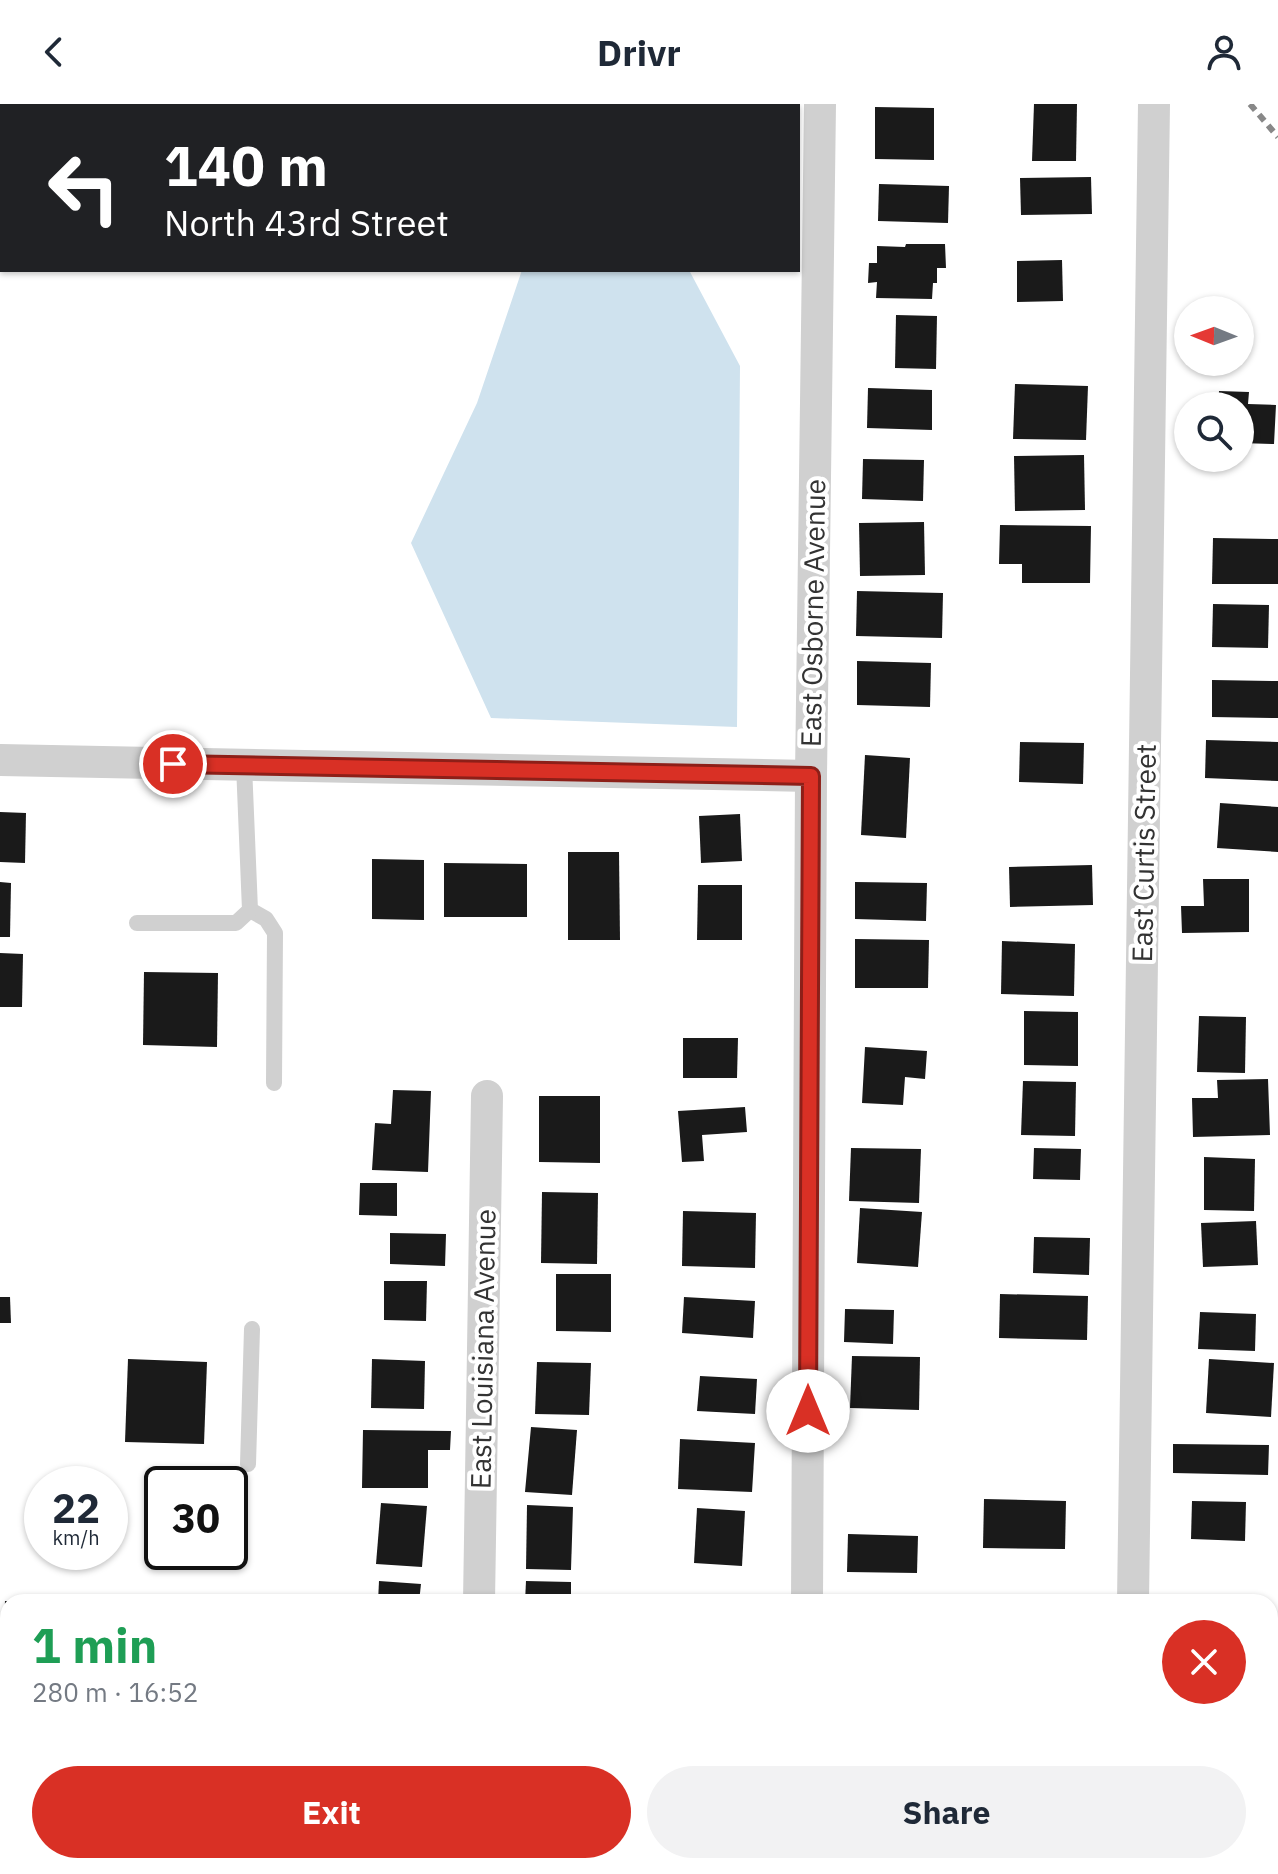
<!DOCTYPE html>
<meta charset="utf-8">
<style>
:root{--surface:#fff;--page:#f2f2f3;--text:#1f2937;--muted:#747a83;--accent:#d93025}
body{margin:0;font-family:"IBM Plex Sans",sans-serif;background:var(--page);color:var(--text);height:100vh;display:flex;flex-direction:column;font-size:30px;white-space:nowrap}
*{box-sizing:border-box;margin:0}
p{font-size:26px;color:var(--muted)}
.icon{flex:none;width:44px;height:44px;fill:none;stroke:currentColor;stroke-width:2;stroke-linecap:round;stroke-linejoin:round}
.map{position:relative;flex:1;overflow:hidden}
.sheet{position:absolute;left:0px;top:1490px;width:1278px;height:280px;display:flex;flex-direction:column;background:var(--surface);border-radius:24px 24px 0 0;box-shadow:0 2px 6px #0004}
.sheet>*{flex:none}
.guide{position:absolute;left:0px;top:0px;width:800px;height:168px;box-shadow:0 2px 6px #0004;background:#202124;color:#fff;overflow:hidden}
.needle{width:52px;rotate:271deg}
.tools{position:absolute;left:1174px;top:192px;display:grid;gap:16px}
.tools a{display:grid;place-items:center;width:80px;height:80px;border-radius:50%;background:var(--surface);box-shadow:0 2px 6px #0004;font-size:40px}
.speed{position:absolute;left:24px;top:1362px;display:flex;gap:16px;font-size:40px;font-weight:700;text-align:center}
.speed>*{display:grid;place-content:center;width:104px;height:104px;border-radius:50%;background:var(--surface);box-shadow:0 2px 6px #0004;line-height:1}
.speed small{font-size:20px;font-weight:400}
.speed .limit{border:4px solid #111;border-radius:12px;background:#fff;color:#111}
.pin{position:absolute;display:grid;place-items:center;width:68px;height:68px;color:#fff;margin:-34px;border:4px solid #fff;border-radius:50%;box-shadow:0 2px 8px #0007}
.me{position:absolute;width:88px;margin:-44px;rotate:0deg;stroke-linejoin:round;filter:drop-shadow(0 0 6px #0008)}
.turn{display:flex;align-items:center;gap:28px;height:168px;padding:0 32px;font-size:36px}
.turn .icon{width:104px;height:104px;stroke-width:2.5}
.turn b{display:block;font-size:56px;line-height:68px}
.round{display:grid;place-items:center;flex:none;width:84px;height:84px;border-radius:42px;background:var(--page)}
.overview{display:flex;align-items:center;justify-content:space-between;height:136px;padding:0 32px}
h1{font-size:48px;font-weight:700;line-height:60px;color:#1e9e55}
.primary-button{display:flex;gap:16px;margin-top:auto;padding:16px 32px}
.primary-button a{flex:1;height:92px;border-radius:48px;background:var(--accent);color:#fff;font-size:32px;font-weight:700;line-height:92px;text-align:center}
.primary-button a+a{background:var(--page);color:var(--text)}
header{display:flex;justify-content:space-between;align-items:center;height:104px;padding:0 32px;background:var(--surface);font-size:36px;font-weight:700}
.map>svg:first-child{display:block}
.water{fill:#cfe2ee}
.building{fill:#1a1a1a}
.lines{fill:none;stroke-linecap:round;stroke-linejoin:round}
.service{stroke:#d0d0d0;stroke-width:16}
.minor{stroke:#d0d0d0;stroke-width:32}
.rail{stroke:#888;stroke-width:6;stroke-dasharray:8 6;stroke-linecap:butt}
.route-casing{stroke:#8d1f18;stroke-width:20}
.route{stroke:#d93025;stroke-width:14}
.labels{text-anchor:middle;stroke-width:8;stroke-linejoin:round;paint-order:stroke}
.street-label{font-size:28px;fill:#333;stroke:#fff}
</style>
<header><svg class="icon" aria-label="back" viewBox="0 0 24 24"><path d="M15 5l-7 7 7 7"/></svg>Drivr<svg class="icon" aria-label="person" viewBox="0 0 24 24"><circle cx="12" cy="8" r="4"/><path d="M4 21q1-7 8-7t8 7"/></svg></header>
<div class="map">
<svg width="1278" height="1770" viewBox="0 0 1278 1770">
<rect width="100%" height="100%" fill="#fff"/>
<!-- water -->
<polygon class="water" points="522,166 689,166 740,262 737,623 491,614 411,439 477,299"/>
<!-- building -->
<g class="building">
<polygon points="1034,0 1077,0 1076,57 1032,57"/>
<polygon points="875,3 934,4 934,56 875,55"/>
<polygon points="1091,73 1092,110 1021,111 1020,74"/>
<polygon points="879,80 949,82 948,119 878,117"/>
<polygon points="906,140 945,140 946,164 937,164 937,179 933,179 932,195 876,194 877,178 868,179 869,159 877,159 877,142 905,143"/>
<polygon points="1062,156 1063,197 1017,198 1017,157"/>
<polygon points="896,211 937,212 936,265 895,264"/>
<polygon points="1015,280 1088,282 1086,336 1013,335"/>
<polygon points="868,284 932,286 932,326 867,324"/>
<polygon points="1219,287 1249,288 1248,300 1276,301 1274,340 1240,339 1240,302 1218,302"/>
<polygon points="1084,351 1085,406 1015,407 1014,352"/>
<polygon points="863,355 924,356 923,397 862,395"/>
<polygon points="924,418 925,471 860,472 859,419"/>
<polygon points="1000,421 1091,422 1090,479 1022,479 1022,460 999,460"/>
<polygon points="1213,434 1278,435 1278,480 1212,480"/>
<polygon points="857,487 943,489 942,534 856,532"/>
<polygon points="1213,500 1269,501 1268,544 1212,543"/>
<polygon points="857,557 931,559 930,603 857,601"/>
<polygon points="1212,576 1278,577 1278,614 1212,613"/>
<polygon points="1206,636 1278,638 1278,677 1205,674"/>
<polygon points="1020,638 1084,639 1083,680 1019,678"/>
<polygon points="865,651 910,654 906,734 861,731"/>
<polygon points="1220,699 1278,703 1278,748 1217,744"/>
<polygon points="0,708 26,709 25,759 0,758"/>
<polygon points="740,710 742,757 701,759 699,712"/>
<polygon points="568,748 619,748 620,836 568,836"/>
<polygon points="372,755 424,756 424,816 372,815"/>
<polygon points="444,759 527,760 527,813 444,813"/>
<polygon points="1092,761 1093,801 1010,803 1009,763"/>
<polygon points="1203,775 1249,775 1249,828 1182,829 1181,802 1204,802"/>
<polygon points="0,778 11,779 10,833 0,833"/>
<polygon points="855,778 927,779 926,817 855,815"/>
<polygon points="698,781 742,781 742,836 697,836"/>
<polygon points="855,835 929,836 928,884 855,884"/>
<polygon points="1002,837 1075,840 1074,892 1001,890"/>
<polygon points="0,849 23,850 22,903 0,903"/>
<polygon points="144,868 218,869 217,943 143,941"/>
<polygon points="1024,907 1078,908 1078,962 1024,961"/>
<polygon points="1199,912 1246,913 1245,969 1197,968"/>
<polygon points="683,934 738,934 737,974 683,974"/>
<polygon points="865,943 927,947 925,975 905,973 903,1001 862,999"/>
<polygon points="1268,975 1270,1031 1193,1033 1192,994 1218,994 1217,976"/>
<polygon points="1023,977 1076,978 1075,1032 1021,1031"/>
<polygon points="393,986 431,987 428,1068 372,1066 375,1019 391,1020"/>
<polygon points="539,992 600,992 600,1059 539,1058"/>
<polygon points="745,1003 747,1028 702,1031 704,1057 682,1058 678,1007"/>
<polygon points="851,1044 921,1045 919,1099 849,1097"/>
<polygon points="1034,1044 1081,1045 1080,1076 1033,1075"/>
<polygon points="1204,1053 1255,1055 1254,1107 1204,1106"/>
<polygon points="360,1079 397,1079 397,1112 359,1111"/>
<polygon points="542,1088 598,1089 597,1160 541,1159"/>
<polygon points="860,1104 922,1108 918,1163 857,1159"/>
<polygon points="683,1107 756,1109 755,1164 682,1162"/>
<polygon points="1256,1117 1258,1161 1203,1163 1201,1119"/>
<polygon points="390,1129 446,1130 445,1162 390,1160"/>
<polygon points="1034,1133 1090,1134 1089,1171 1033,1169"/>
<polygon points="556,1170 611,1170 611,1228 556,1227"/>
<polygon points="384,1177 427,1177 426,1217 384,1216"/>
<polygon points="1000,1190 1088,1192 1087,1236 999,1234"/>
<polygon points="0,1193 10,1193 11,1219 0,1219"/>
<polygon points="684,1193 755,1197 753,1234 682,1229"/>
<polygon points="845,1205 894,1206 893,1240 844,1238"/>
<polygon points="1200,1208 1256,1210 1255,1247 1198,1245"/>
<polygon points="852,1252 920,1253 919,1306 850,1304"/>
<polygon points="128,1255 207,1258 204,1340 125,1338"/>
<polygon points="372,1255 425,1257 424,1305 371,1304"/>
<polygon points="1209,1255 1274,1259 1271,1313 1206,1309"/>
<polygon points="537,1258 591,1259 589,1311 535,1310"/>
<polygon points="700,1272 757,1275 755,1310 697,1307"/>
<polygon points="531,1323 577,1326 572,1391 525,1388"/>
<polygon points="363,1326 451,1327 450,1346 428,1346 428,1384 362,1384"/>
<polygon points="680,1335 755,1339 752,1388 678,1385"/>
<polygon points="1173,1340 1269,1341 1268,1371 1173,1369"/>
<polygon points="984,1395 1066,1397 1065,1445 983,1444"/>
<polygon points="1192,1397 1246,1398 1245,1437 1191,1435"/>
<polygon points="381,1399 427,1402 422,1463 376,1460"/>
<polygon points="527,1401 573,1403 571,1466 526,1465"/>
<polygon points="697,1404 745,1407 742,1462 694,1459"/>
<polygon points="848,1430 918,1432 917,1469 847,1468"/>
<polygon points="379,1477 421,1480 419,1498 378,1498"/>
<polygon points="526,1477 571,1478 571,1498 525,1498"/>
<polygon points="5,1497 8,1497 8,1559 3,1559"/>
<polygon points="0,1722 8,1722 8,1762 202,1762 202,1770 0,1768"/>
<rect x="229" y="1762" width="44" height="8"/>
<rect x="340" y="1762" width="88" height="8"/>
<rect x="526" y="1762" width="60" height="8"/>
<polygon points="667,1762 735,1762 735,1770 689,1770 689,1766 666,1765"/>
<rect x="841" y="1762" width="68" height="8"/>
<rect x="1024" y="1762" width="47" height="8"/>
<polygon points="1105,1762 1144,1762 1143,1770 1104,1770"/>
<rect x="1176" y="1762" width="44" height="8"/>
<polygon points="1237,1764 1278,1767 1278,1770 1237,1770"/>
</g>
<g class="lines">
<!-- service -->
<g class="service">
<polyline points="702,2 702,0"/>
<polyline points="250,806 266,815 275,829 274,979"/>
<polyline points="137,819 236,819 250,806 244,661"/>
<polyline points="248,1360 252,1225"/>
<polyline points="0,1666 8,1666"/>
</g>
<!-- minor -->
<g class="minor">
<polyline points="0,656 811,672"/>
<polyline points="479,1498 487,992"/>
<polyline points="807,1498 811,672 820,0"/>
<polyline points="1133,1498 1154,0"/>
<polyline points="0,1629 8,1631"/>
<polyline points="1270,1701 1278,1701"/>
<polyline points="475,1770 475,1762"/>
<polyline points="800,1770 801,1762"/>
</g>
<!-- rail -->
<polyline class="rail" points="1250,0 1278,33"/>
</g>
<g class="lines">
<!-- route casing -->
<g class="route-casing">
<polyline id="route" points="173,660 811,672 808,1307"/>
</g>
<!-- route -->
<use href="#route" class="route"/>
</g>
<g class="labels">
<!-- street labels -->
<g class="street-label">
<text transform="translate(813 509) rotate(-89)" y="10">East Osborne Avenue</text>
<text transform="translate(1144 749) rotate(-89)" y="10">East Curtis Street</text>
<text transform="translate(483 1245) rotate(-89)" y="10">East Louisiana Avenue</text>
</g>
</g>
</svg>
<div class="tools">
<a><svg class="needle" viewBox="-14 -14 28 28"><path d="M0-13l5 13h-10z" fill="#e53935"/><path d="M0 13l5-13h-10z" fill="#747a83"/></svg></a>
<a><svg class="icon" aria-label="search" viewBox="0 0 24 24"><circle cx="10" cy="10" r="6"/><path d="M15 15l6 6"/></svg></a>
</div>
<div class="speed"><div>22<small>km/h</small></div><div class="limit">30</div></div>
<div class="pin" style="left:173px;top:660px;background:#d93025"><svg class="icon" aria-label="arrive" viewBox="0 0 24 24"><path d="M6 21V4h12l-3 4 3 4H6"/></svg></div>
<svg class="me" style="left:808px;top:1307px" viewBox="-20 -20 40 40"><circle r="19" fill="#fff"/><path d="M0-13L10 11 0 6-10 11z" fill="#d93025"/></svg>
<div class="guide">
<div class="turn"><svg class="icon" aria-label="left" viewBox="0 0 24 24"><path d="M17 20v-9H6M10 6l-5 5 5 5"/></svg><div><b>140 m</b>North 43rd Street</div></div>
</div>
<section class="sheet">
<div class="overview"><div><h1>1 min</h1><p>280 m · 16:52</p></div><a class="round" style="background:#d93025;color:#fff"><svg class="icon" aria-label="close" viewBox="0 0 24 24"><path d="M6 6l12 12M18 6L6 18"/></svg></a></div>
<div class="primary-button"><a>Exit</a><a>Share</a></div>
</section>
</div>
